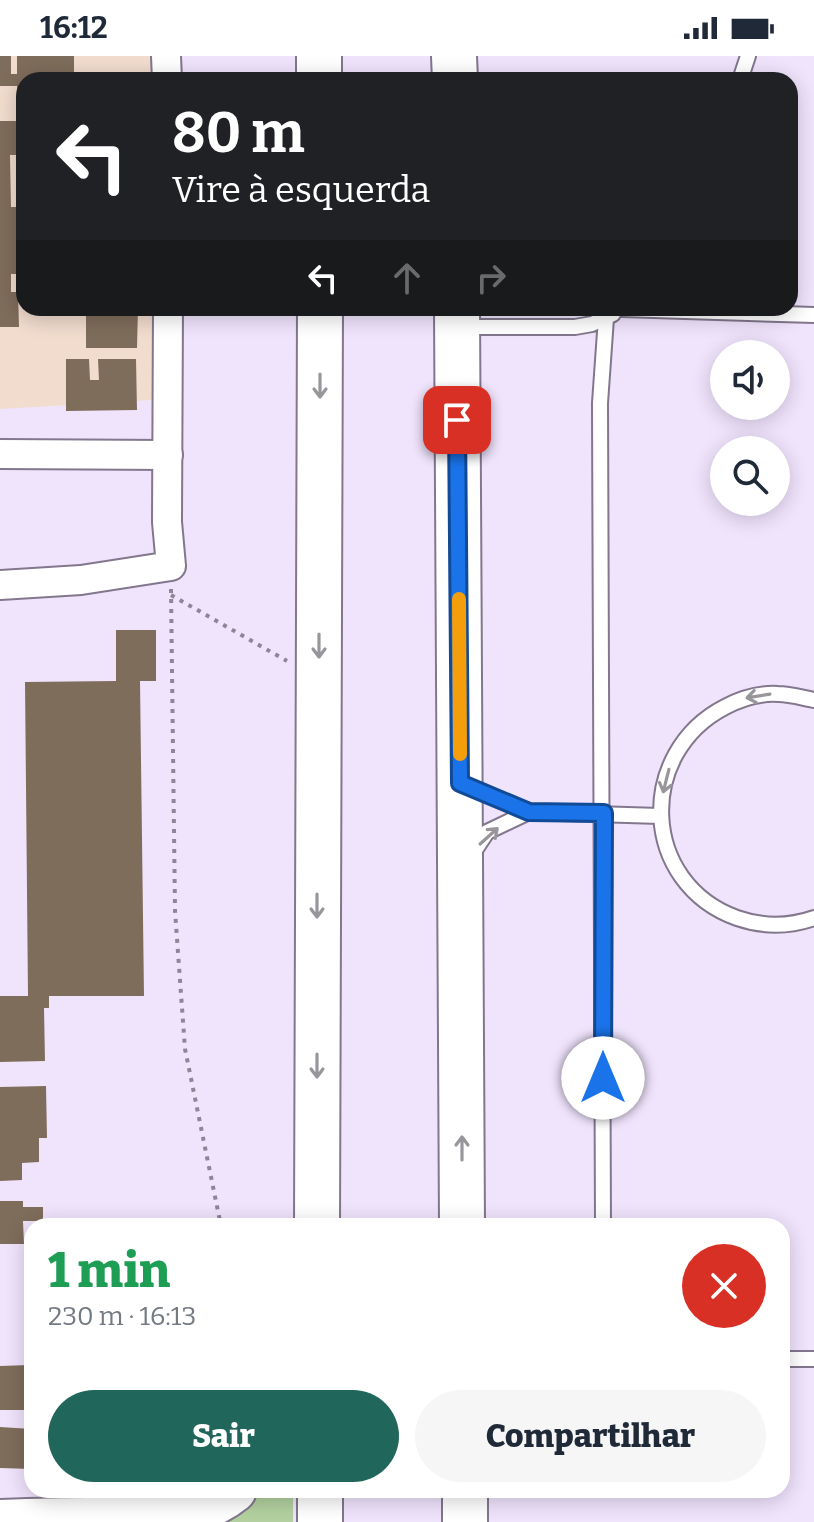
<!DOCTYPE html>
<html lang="pt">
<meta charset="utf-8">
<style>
:root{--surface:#fff;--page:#f6f6f7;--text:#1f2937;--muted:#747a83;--accent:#20665a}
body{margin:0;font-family:Bitter,serif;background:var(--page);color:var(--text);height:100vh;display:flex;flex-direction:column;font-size:30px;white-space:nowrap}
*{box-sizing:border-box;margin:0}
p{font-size:26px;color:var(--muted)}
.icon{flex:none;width:44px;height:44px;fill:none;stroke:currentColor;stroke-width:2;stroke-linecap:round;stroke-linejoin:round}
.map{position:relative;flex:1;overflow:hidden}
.details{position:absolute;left:24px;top:1162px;width:766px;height:280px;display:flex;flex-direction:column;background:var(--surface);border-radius:24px;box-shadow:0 4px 20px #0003}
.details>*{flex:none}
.guide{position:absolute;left:16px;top:16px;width:782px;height:244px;border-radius:24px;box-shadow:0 4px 20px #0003;background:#202124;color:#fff;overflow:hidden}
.tools{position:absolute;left:710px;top:284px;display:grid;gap:16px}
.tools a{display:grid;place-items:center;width:80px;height:80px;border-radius:50%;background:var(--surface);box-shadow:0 4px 20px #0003;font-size:40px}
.pin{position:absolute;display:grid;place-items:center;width:68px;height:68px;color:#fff;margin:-34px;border-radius:16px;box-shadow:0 4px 12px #0006}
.me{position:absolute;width:88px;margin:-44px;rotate:0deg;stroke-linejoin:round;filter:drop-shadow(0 0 6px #0008)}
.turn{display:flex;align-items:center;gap:28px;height:168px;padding:0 24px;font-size:36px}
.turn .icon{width:104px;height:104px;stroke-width:2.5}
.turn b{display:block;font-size:56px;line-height:68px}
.lanes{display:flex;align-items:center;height:76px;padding:0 24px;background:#0003;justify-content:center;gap:40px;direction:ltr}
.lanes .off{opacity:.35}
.round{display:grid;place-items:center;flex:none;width:84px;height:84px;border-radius:42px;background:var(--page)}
.headline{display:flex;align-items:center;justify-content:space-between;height:136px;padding:0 24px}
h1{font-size:48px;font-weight:800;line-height:60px;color:#1e9e55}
.button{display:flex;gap:16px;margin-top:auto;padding:16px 24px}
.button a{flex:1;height:92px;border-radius:48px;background:var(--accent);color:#fff;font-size:32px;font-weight:800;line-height:92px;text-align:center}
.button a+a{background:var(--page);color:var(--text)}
.status{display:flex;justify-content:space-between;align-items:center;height:56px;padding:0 40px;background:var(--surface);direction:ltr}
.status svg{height:22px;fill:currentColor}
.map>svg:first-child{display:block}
.commercial{fill:#f1dcce}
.green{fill:#b3d1a0}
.building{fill:#7f6d5b;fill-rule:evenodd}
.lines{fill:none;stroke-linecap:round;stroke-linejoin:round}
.service-casing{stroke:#82778d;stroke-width:18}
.minor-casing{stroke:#82778d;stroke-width:32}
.motorway-casing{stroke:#82778d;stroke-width:48}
.path{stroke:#8e8597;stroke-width:4;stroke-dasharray:4 6;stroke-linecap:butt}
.service{stroke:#fff;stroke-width:14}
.minor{stroke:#fff;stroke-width:28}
.motorway{stroke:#fff;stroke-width:44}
.oneway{stroke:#98969a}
.route-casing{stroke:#114b97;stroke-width:20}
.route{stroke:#1a73e8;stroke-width:14}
.slow{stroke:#f59e0b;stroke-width:14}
</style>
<div class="status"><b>16:12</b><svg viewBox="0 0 49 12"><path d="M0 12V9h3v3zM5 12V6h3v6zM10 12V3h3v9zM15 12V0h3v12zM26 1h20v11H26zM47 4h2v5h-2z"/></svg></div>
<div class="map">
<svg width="814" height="1466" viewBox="0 0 814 1466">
<rect width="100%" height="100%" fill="#f0e4fd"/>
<!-- commercial -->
<polygon class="commercial" points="0,0 153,0 154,24 24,24 24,252 164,252 169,343 0,353"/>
<!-- green -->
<polygon class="green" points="254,1434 293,1434 293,1466 206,1466"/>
<!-- building -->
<g class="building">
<path d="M0,0H11V18H17V0H74V24H24V239H18L19,218H11V236H18L19,271H0V65H18L17,30H0ZM10,99H18V151H11Z"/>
<polygon points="86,252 138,252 137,292 86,292"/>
<polygon points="66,303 89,303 90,324 99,324 98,303 136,303 137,354 66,355"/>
<polygon points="116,574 156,574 156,625 140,625 144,940 49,940 49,952 44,952 45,1005 0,1006 0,940 28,940 25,626 116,625"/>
<polygon points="46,1030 47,1082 39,1082 39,1106 22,1107 22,1124 0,1125 0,1031"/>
<polygon points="0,1145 23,1145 23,1151 43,1151 43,1165 23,1165 24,1188 0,1188"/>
<polygon points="29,1309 32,1354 0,1354 0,1310"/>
<polygon points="0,1371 32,1373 32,1413 0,1412"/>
</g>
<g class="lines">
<!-- service casing -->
<g class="service-casing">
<g id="service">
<polyline points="740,24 748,0"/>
<polyline points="622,253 814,259"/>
<polyline points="460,271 575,271 592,268 613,258"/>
<path d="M814,644C803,642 790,638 778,638C760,637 740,643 725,651C636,697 640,827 737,862C763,871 788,871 814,862"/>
<polyline points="466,729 529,756 660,760"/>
<polyline points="473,797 487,776 529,756"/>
<polyline points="603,1170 600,347 606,262"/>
<polyline points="782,1303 814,1303"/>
</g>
</g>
<!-- minor casing -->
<g class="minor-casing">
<g id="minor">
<polyline points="166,0 167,24"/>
<polyline points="0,398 168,399"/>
<polyline points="0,529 81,524 171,510 167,466 168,252"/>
</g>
</g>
<!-- motorway casing -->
<g class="motorway-casing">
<g id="motorway">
<polyline points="319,0 319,24"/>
<polyline points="454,0 455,24"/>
<polyline points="457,252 462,1170"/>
<polyline points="317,1170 320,252"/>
<polyline points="320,1434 320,1466"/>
<polyline points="465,1434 465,1466"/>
<path d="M0,1466C29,1465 58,1464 87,1464C135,1463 195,1466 234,1434"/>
</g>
</g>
<!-- path -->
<g class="path">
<polyline points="171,533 175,855 185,993 221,1170"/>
<polyline points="171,539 287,605"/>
</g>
<!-- service -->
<use href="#service" class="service"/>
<!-- minor -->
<use href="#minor" class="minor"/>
<!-- motorway -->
<use href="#motorway" class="motorway"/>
</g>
<!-- one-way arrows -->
<defs><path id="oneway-shaft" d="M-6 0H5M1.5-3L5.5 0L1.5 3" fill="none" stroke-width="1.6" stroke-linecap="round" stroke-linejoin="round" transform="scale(2)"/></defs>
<g class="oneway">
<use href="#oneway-shaft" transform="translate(320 330) rotate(90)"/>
<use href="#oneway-shaft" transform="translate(319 590) rotate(90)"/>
<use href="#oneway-shaft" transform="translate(758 640) rotate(171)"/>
<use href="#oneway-shaft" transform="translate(666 725) rotate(104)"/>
<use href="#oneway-shaft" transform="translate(489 780) rotate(-42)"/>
<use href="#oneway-shaft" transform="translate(317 850) rotate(90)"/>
<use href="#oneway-shaft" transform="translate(317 1010) rotate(90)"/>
<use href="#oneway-shaft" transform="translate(462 1092) rotate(-90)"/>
</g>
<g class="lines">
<!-- route casing -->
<g class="route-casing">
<polyline id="route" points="457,364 460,727 529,756 604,757 603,1022"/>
</g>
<!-- route -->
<use href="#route" class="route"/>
<!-- slow -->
<polyline class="slow" points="459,543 460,698"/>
</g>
</svg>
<div class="tools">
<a><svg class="icon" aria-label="sound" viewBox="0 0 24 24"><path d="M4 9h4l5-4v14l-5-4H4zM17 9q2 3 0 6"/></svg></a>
<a><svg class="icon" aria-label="search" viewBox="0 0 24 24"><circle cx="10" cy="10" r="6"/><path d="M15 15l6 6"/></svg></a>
</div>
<div class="pin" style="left:457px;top:364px;background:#d93025"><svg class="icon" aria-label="arrive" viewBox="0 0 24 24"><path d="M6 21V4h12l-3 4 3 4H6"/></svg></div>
<svg class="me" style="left:603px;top:1022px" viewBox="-20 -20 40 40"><circle r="19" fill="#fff"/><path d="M0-13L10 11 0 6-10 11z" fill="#1a73e8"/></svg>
<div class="guide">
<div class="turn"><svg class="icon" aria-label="left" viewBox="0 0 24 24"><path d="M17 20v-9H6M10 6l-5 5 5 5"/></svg><div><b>80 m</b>Vire à esquerda</div></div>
<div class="lanes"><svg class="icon" aria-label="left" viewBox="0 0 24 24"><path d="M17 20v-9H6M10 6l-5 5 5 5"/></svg><svg class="icon off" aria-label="ahead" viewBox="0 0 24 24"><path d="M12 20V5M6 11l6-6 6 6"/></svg><svg class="icon off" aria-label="right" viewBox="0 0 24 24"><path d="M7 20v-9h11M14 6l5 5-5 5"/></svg></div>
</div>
<section class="details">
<div class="headline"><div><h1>1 min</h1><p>230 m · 16:13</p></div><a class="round" style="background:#d93025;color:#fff"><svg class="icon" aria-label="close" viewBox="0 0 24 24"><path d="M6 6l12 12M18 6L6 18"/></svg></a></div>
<div class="button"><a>Sair</a><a>Compartilhar</a></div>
</section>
</div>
